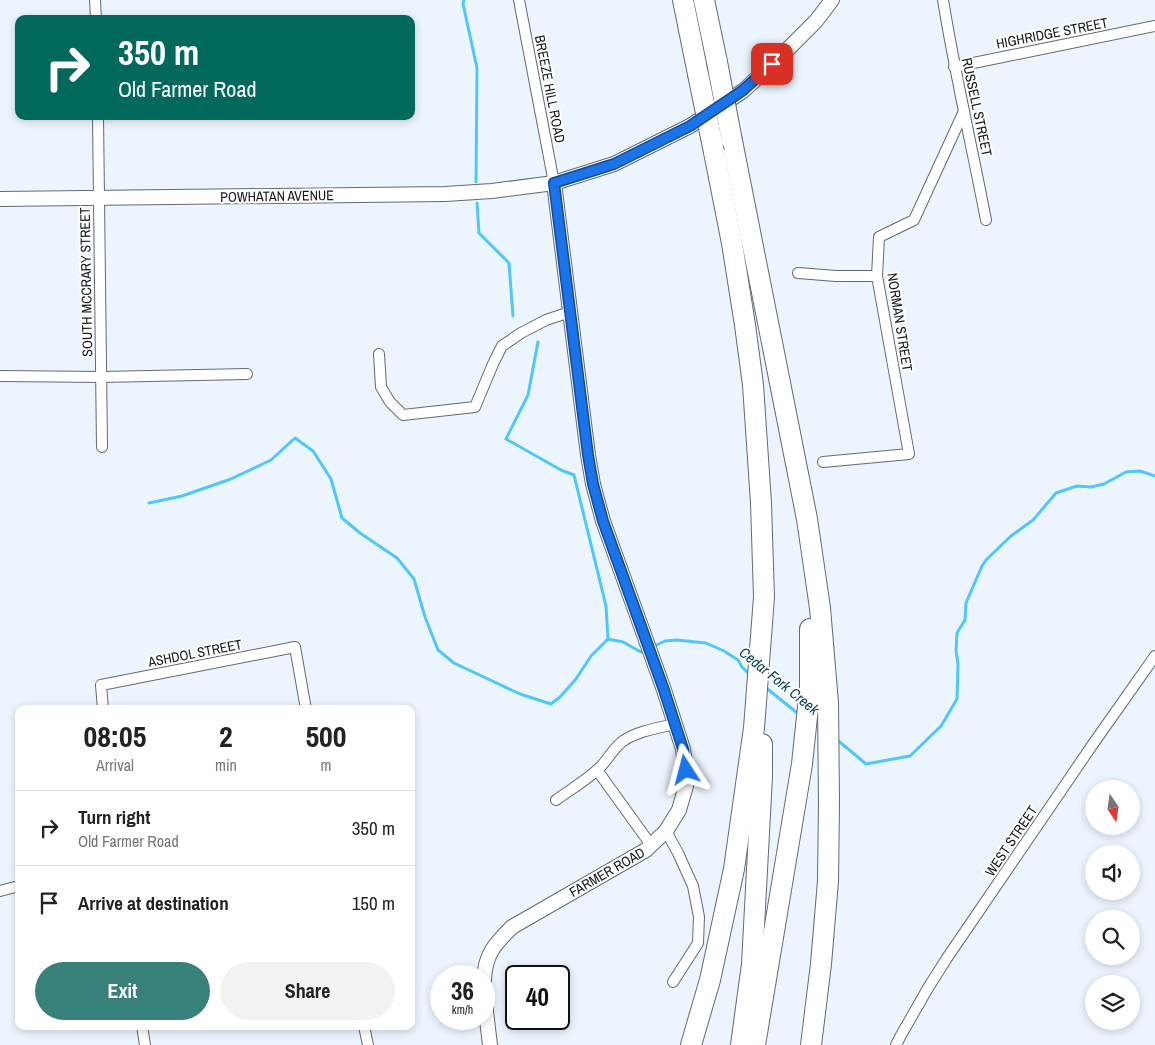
<!DOCTYPE html>
<style>
:root{--surface:#fff;--page:#f2f2f2;--text:#222;--muted:#767676;--line:#e0e0e0;--accent:#38807a}
body{margin:0;font-family:"Archivo Narrow",sans-serif;background:var(--page);color:var(--text);height:100vh;display:flex;flex-direction:column;font-size:19px;white-space:nowrap}
*{box-sizing:border-box;margin:0}
p{font-size:16px;color:var(--muted)}
.icon{flex:none;width:28px;height:28px;fill:none;stroke:currentColor;stroke-width:2;stroke-linecap:round;stroke-linejoin:round}
.map{position:relative;flex:1;overflow:hidden}
.sheet{position:absolute;left:15px;top:705px;width:400px;height:325px;display:flex;flex-direction:column;background:var(--surface);border-radius:10px;box-shadow:0 2px 8px #0003}
.sheet>*{flex:none}
.hud{position:absolute;left:15px;top:15px;width:400px;height:105px;border-radius:10px;box-shadow:0 2px 8px #0003;background:#00695c;color:#fff;overflow:hidden}
.needle{width:32px;rotate:167deg}
.buttons{position:absolute;left:1085px;top:780px;display:grid;gap:10px}
.buttons a{display:grid;place-items:center;width:55px;height:55px;border-radius:50%;background:var(--surface);box-shadow:0 2px 8px #0003;font-size:25px}
.speed{position:absolute;left:430px;top:965px;display:flex;gap:10px;font-size:25px;font-weight:700;text-align:center}
.speed>*{display:grid;place-content:center;width:65px;height:65px;border-radius:50%;background:var(--surface);box-shadow:0 2px 8px #0003;line-height:1}
.speed small{font-size:12px;font-weight:400}
.speed .limit{border:2px solid #111;border-radius:8px;background:#fff;color:#111}
.pin{position:absolute;display:grid;place-items:center;width:42px;height:42px;color:#fff;margin:-21px;border-radius:10px;box-shadow:0 2px 8px #0006}
.me{position:absolute;width:55px;margin:-28px;rotate:351deg;stroke-linejoin:round;filter:drop-shadow(0 0 4px #0008)}
.turn{display:flex;align-items:center;gap:18px;height:105px;padding:0 20px;font-size:22px}
.turn .icon{width:65px;height:65px;stroke-width:2.5}
.turn b{display:block;font-size:35px;line-height:42px}
.eta{display:flex;justify-content:space-evenly;align-items:center;height:85px;text-align:center}
.eta b{font-size:30px;font-weight:700;line-height:35px}
.cta{display:flex;gap:10px;margin-top:auto;padding:10px 20px}
.cta a{flex:1;height:58px;border-radius:30px;background:var(--accent);color:#fff;font-size:20px;font-weight:700;line-height:58px;text-align:center}
.cta a+a{background:var(--page);color:var(--text)}
ul{padding:0;list-style:none}
li{display:flex;align-items:center;gap:15px;height:75px;padding:0 20px;border-top:1px solid var(--line)}
li div{flex:1}
li b{display:block;font-size:19px}
li em{font-style:normal}
.map>svg:first-child{display:block}
.lines{fill:none;stroke-linecap:round;stroke-linejoin:round}
.stream{stroke:#4fc7f8;stroke-width:3}
.minor-casing{stroke:#626a72;stroke-width:12}
.tertiary-casing{stroke:#626a72;stroke-width:16}
.motorway-casing{stroke:#626a72;stroke-width:22}
.minor{stroke:#fff;stroke-width:10}
.tertiary{stroke:#fff;stroke-width:14}
.motorway{stroke:#fff;stroke-width:20}
.motorway-bridge-casing{stroke:#626a72;stroke-width:22;stroke-linecap:butt}
.motorway-bridge{stroke:#fff;stroke-width:20}
.route-casing{stroke:#114b97;stroke-width:12}
.route{stroke:#1a73e8;stroke-width:9}
.labels{text-anchor:middle;stroke-width:4;stroke-linejoin:round;paint-order:stroke}
.street-label{font-size:14px;fill:#15181c;stroke:#fff}
.water-label{font-size:15px;font-style:italic;fill:#073e51;stroke:#fff}
</style>
<div class="map">
<svg width="1155" height="1045" viewBox="0 0 1155 1045">
<rect width="100%" height="100%" fill="#ecf5fe"/>
<g class="lines">
<!-- stream -->
<g class="stream">
<polyline points="464,0 463,4 477,68 476,182"/>
<polyline points="477,203 479,233 509,263 513,316"/>
<polyline points="538,342 528,395 506,439 561,470 574,475 606,606 608,639"/>
<polyline points="149,503 182,496 231,479 271,460 295,438 313,451 331,479 342,518 360,533 397,558 414,579 425,617 438,650 454,663 520,694 551,704 560,697 576,679 591,656 608,639 623,642 641,652 645,651"/>
<polyline points="652,647 665,641 677,640 706,643 724,651 738,660 742,667 750,675"/>
<polyline points="765,687 801,716"/>
<polyline points="835,738 866,764 910,756 941,726 957,699 958,664 956,651 957,633 965,620 966,603 982,566 986,560 1011,536 1033,520 1056,493 1077,486 1091,487 1104,484 1126,472 1140,471 1155,476"/>
</g>
<!-- minor casing -->
<g class="minor-casing">
<g id="minor">
<polyline points="95,0 96,19"/>
<polyline points="519,0 554,183"/>
<path d="M943,0C955,74 972,147 986,220"/>
<polyline points="954,67 1155,26"/>
<polyline points="98,116 102,447"/>
<polyline points="798,273 836,276 877,276"/>
<polyline points="379,354 381,387 390,402 403,415 475,407 493,364 502,346 521,333 546,320 570,312"/>
<polyline points="0,376 101,377 247,374"/>
<polyline points="823,462 909,454 877,276 879,237 914,220 964,111"/>
<polyline points="103,709 101,685 295,647 306,709"/>
<polyline points="597,770 651,845"/>
<path d="M556,800C570,790 585,781 597,770C608,761 611,750 623,741C638,731 658,728 675,724"/>
<polyline points="666,831 678,853 693,886 699,917 698,943 673,982"/>
<polyline points="0,891 19,886"/>
<polyline points="142,1026 145,1045"/>
<polyline points="364,1026 368,1045"/>
<polyline points="896,1045 900,1037 928,988 947,958 1093,744 1155,656"/>
</g>
</g>
<!-- tertiary casing -->
<g class="tertiary-casing">
<g id="tertiary">
<polyline points="0,199 445,194 492,191 554,183 614,164 690,126 743,91 783,54 816,21 832,0"/>
<path d="M484,980C485,954 495,944 512,927L646,850L666,831L679,810L686,786V770L683,749L664,690L603,521L593,484L588,455L554,183"/>
<polyline points="484,995 490,1045"/>
</g>
</g>
<!-- motorway casing -->
<g class="motorway-casing">
<g id="motorway">
<polyline points="683,0 698,74"/>
<polyline points="704,0 717,62"/>
<polyline points="732,141 807,519 820,608 828,703 829,802 828,881 821,964 811,1045"/>
<polyline points="691,1045 710,980 734,869 754,728 764,597 761,503 753,385 745,325 732,243 714,152"/>
<polyline points="741,1045 752,964 762,776 762,744"/>
<polyline points="755,1045 802,764 810,688 810,629"/>
</g>
</g>
<!-- minor -->
<use href="#minor" class="minor"/>
<!-- tertiary -->
<use href="#tertiary" class="tertiary"/>
<!-- motorway -->
<use href="#motorway" class="motorway"/>
<!-- motorway-bridge casing -->
<g class="motorway-bridge-casing">
<g id="motorway-bridge">
<polyline points="717,62 732,141"/>
<polyline points="698,74 714,152"/>
</g>
</g>
<!-- motorway-bridge -->
<use href="#motorway-bridge" class="motorway-bridge"/>
</g>
<g class="lines">
<!-- route casing -->
<g class="route-casing">
<polyline id="route" points="686,770 683,749 664,690 603,521 593,484 588,455 554,183 614,164 690,126 742,91 772,64"/>
</g>
<!-- route -->
<use href="#route" class="route"/>
</g>
<g class="labels">
<!-- street labels -->
<g class="street-label">
<text transform="translate(1052 33) rotate(-11)" y="5">HIGHRIDGE STREET</text>
<text transform="translate(550 89) rotate(79)" y="5">BREEZE HILL ROAD</text>
<text transform="translate(977 107) rotate(78)" y="5">RUSSELL STREET</text>
<text transform="translate(277 196) rotate(-1)" y="5">POWHATAN AVENUE</text>
<text transform="translate(86 282) rotate(-91)" y="5">SOUTH MCCRARY STREET</text>
<text transform="translate(900 322) rotate(81)" y="5">NORMAN STREET</text>
<text transform="translate(195 653) rotate(-11)" y="5">ASHDOL STREET</text>
<text transform="translate(1011 841) rotate(-56)" y="5">WEST STREET</text>
<text transform="translate(607 872) rotate(-30)" y="5">FARMER ROAD</text>
</g>
<!-- water labels -->
<g class="water-label">
<text transform="translate(779 681) rotate(39)" y="5">Cedar Fork Creek</text>
</g>
</g>
</svg>
<div class="buttons">
<a><svg class="needle" viewBox="-14 -14 28 28"><path d="M0-13l5 13h-10z" fill="#e53935"/><path d="M0 13l5-13h-10z" fill="#767676"/></svg></a>
<a><svg class="icon" aria-label="sound" viewBox="0 0 24 24"><path d="M4 9h4l5-4v14l-5-4H4zM17 9q2 3 0 6"/></svg></a>
<a><svg class="icon" aria-label="search" viewBox="0 0 24 24"><circle cx="10" cy="10" r="6"/><path d="M15 15l6 6"/></svg></a>
<a><svg class="icon" aria-label="layers" viewBox="0 0 24 24"><path d="M12 4l9 5-9 5-9-5zM3 14l9 5 9-5"/></svg></a>
</div>
<div class="speed"><div>36<small>km/h</small></div><div class="limit">40</div></div>
<div class="pin" style="left:772px;top:64px;background:#d93025"><svg class="icon" aria-label="arrive" viewBox="0 0 24 24"><path d="M6 21V4h12l-3 4 3 4H6"/></svg></div>
<svg class="me" style="left:686px;top:770px" viewBox="-20 -20 40 40"><path d="M0-17L14 15 0 8-14 15z" fill="#1a73e8" stroke="#fff" stroke-width="4"/></svg>
<div class="hud">
<div class="turn"><svg class="icon" aria-label="right" viewBox="0 0 24 24"><path d="M7 20v-9h11M14 6l5 5-5 5"/></svg><div><b>350 m</b>Old Farmer Road</div></div>
</div>
<section class="sheet">
<div class="eta">
<div><b>08:05</b><p>Arrival</p></div>
<div><b>2</b><p>min</p></div>
<div><b>500</b><p>m</p></div>
</div>
<ul>
<li><svg class="icon" aria-label="right" viewBox="0 0 24 24"><path d="M7 20v-9h11M14 6l5 5-5 5"/></svg><div><b>Turn right</b><p>Old Farmer Road</p></div><em>350 m</em></li>
<li><svg class="icon" aria-label="arrive" viewBox="0 0 24 24"><path d="M6 21V4h12l-3 4 3 4H6"/></svg><div><b>Arrive at destination</b></div><em>150 m</em></li>
</ul>
<div class="cta"><a>Exit</a><a>Share</a></div>
</section>
</div>
